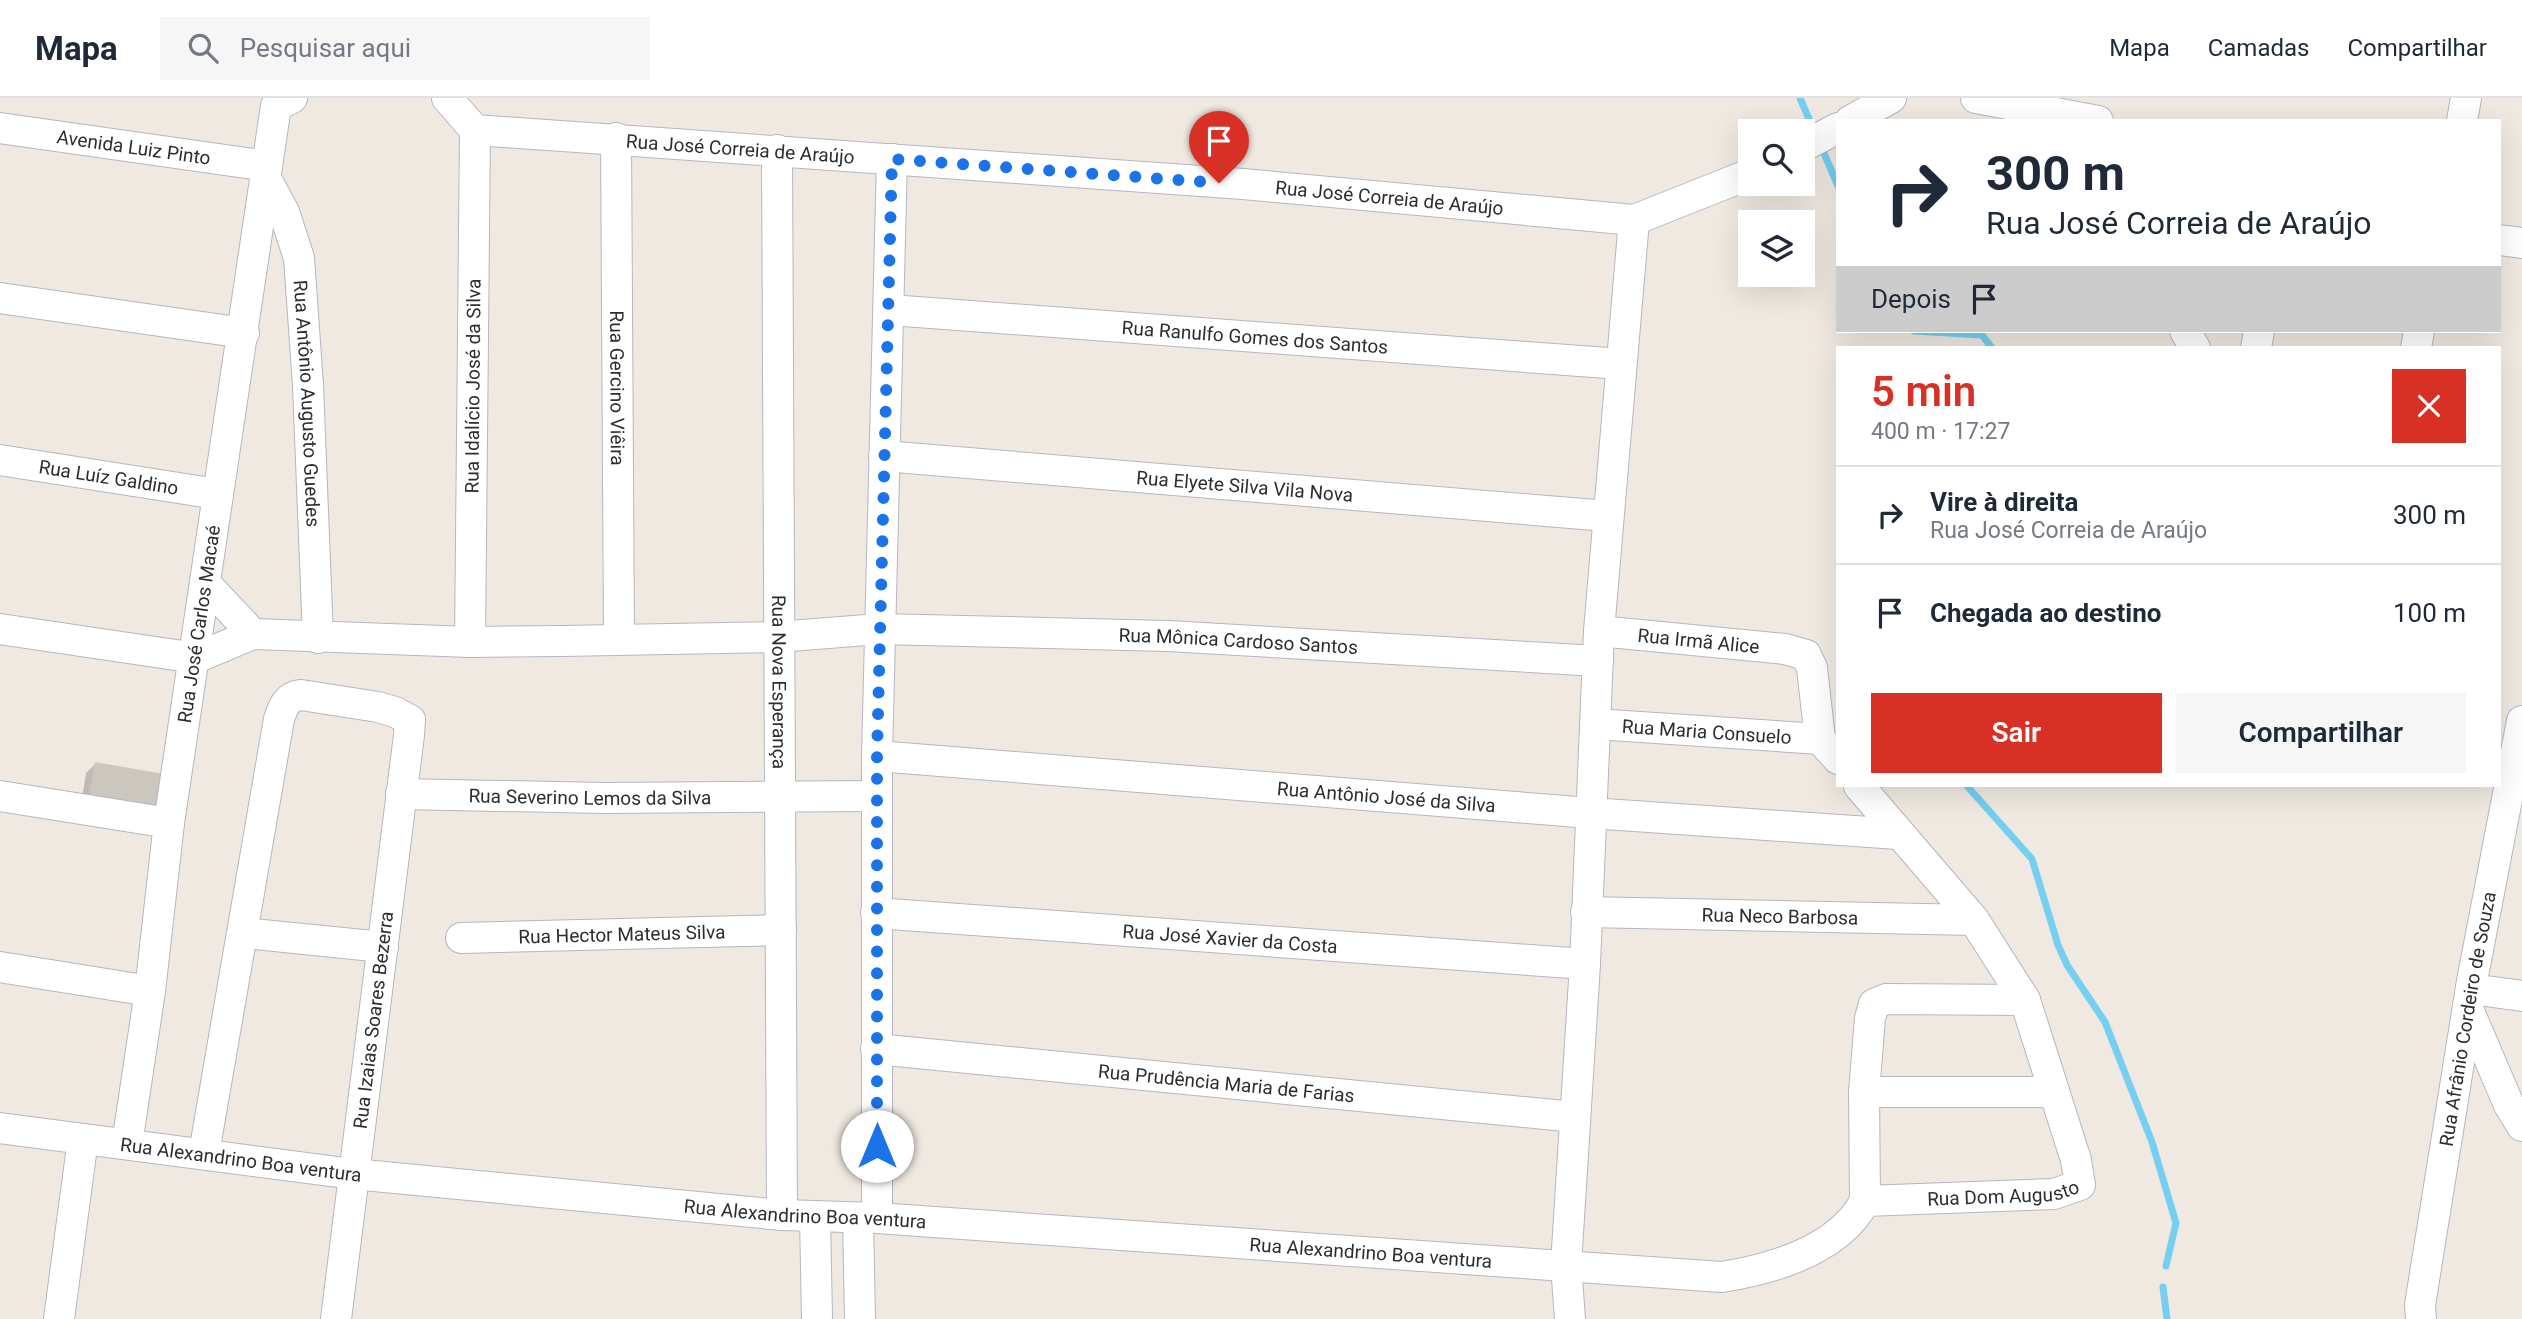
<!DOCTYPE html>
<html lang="pt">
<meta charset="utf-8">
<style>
:root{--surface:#fff;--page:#f6f6f7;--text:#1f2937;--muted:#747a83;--line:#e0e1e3;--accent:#d93025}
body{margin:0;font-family:Roboto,sans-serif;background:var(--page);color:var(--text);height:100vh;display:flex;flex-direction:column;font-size:26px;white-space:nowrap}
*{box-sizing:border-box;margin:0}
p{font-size:23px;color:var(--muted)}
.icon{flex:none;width:38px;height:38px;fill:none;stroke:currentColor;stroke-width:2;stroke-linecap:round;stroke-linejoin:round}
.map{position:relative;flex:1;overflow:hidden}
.details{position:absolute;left:1836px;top:248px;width:665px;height:441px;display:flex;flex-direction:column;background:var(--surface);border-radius:0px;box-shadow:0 7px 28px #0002}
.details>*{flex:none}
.hud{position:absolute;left:1836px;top:21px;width:665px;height:214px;border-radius:0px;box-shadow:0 7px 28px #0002;background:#fff;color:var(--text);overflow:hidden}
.tools{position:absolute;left:1738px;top:21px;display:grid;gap:14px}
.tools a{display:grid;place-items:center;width:77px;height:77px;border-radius:0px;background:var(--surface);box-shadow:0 7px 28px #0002;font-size:35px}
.pin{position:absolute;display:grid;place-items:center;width:60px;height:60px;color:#fff;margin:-72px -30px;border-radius:50% 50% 50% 0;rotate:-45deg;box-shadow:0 0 7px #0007}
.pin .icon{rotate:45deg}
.me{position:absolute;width:77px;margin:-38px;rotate:0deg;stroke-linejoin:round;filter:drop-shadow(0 0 5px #0008)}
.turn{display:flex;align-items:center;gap:24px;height:147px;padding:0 35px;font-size:32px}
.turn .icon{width:91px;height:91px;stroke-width:2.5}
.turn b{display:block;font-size:49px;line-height:60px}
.then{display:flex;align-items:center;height:66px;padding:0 35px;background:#0003;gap:14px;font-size:26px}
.round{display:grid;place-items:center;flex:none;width:74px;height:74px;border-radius:0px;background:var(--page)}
.headline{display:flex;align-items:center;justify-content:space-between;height:119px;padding:0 35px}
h1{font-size:42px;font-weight:600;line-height:52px;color:var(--accent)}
.button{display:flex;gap:14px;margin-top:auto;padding:14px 35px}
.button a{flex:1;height:80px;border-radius:0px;background:var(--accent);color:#fff;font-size:28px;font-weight:600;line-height:80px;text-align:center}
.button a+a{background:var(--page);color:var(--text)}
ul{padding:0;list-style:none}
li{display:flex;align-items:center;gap:21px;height:98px;padding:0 35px;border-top:2px solid var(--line)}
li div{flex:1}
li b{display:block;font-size:26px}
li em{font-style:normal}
header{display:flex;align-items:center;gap:42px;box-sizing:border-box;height:98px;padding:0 35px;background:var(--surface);border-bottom:2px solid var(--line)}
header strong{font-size:33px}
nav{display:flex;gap:38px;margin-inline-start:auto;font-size:24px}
.search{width:490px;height:63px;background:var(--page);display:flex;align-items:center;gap:18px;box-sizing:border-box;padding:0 24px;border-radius:0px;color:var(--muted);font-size:26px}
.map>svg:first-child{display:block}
.shadow{fill:#0003}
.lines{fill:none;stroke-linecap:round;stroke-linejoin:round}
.stream{stroke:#75cff0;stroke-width:7}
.building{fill:#cbc7bf}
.minor-casing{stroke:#b4b7c1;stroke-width:32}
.minor{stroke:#fff;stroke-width:30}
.route{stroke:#1a73e8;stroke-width:12;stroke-dasharray:0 21.6}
.labels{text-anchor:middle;stroke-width:5;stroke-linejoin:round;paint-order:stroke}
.street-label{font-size:19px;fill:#2e2e2e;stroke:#fff}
</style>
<header>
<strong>Mapa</strong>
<div class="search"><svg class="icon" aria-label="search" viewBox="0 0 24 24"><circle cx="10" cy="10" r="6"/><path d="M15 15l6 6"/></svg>Pesquisar aqui</div>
<nav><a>Mapa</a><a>Camadas</a><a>Compartilhar</a></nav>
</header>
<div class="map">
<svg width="2522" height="1221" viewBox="0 0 2522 1221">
<rect width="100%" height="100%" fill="#efe9e1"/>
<!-- shadow -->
<polygon class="shadow" points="95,666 162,677 81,707 86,675"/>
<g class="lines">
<!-- stream -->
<g class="stream">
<polyline points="1800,0 1815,35"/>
<polyline points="1820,46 1838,88"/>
<polyline points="1914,233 1982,237 1992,250"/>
<polyline points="1967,688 2032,761 2058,847 2067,867 2105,924 2152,1044 2176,1125 2166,1168"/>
<polyline points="2163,1189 2167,1221"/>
</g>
</g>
<!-- building -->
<polygon class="building" points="95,664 164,676 158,711 89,698"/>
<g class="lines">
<!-- minor casing -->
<g class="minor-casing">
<g id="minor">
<polyline points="447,0 475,32"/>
<polyline points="1976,0 2098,23"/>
<polyline points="1850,23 1891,0"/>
<polyline points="2462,23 2466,0"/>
<path id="s1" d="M0,30L267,68"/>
<path id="s2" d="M475,32L1243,86L1634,122L1750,76"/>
<path id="s3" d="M616,40L619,541"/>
<polyline points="1802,49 1838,30"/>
<path id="s4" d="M777,52L782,1117"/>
<path id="s5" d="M265,79L284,114L299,160L308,287L318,540"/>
<polyline points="2499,142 2522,145"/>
<polyline points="0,200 244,235"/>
<path id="s6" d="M890,212L1621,266"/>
<polyline points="2185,233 2195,250"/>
<polyline points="2256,250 2259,233"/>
<polyline points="2416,250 2419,233"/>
<path id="s7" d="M884,358L1607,418"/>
<path id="s8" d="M0,362L217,396"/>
<polyline points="205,485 253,536"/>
<path id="s9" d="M0,531L196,560L253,536L470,544L562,543L777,539L879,531L1168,538L1598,563"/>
<path id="s10" d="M1599,533L1785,551L1806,557L1812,570L1820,641L1838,661"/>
<path id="s11" d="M470,544L475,32"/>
<path id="s12" d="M1595,626L1820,641"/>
<path id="s13" d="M877,658L1590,715L1898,736"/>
<path id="s14" d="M401,696L604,700L877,698"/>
<polyline points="0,698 169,725"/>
<path id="s15" d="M1586,814L1974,822"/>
<path id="s16" d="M876,815L1585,866"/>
<polyline points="244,835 383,849"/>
<path id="s17" d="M461,840L781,832"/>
<polyline points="0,869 150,893"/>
<polyline points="2471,891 2522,898"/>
<polyline points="2468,911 2509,1007 2522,1028"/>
<path id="s18" d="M876,951L1575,1019"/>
<polyline points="1864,994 2054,994"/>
<path id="s19" d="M0,1030L353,1076L782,1117L877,1120L1722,1179C1772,1171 1839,1152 1865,1103L2054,1096L2080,1087L2076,1062L2025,902L1974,822L1859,688"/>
<path id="s20" d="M127,1046L150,893L169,725L276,8L292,0"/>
<path d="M204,1055L279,621C283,609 287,598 301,597L378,609L395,614L410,622L409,637L336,1221"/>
<polyline points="1865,1103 1864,994 1870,920 1874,906 1886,901 2025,902"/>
<polyline points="815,1118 817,1221"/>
<polyline points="858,1120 860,1221"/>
<polyline points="877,1120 877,658 892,61"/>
<polyline points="59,1221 83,1041"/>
<polyline points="1570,1221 1566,1167 1585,866 1599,533 1634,122"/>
<path id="s21" d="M2421,1221L2420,1207L2472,883L2522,623"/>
</g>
</g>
<!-- minor -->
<use href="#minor" class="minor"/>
</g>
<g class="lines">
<!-- route -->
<polyline class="route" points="877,1048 877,657 892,61 1219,85"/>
</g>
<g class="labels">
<!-- street labels -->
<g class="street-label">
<text dy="7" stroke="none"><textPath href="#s1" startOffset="135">Avenida Luiz Pinto</textPath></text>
<text dy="7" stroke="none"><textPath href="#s2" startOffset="266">Rua José Correia de Araújo</textPath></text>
<text dy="7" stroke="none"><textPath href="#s2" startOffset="917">Rua José Correia de Araújo</textPath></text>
<text dy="7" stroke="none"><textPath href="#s6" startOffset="366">Rua Ranulfo Gomes dos Santos</textPath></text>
<text dy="7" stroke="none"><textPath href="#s11" startOffset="256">Rua Idalício José da Silva</textPath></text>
<text dy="7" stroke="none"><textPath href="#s3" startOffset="250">Rua Gercino Viêira</textPath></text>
<text dy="7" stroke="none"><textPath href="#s5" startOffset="234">Rua Antônio Augusto Guedes</textPath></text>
<text dy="7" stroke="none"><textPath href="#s8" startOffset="110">Rua Luíz Galdino</textPath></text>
<text dy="7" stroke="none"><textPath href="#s7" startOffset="362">Rua Elyete Silva Vila Nova</textPath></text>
<text dy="7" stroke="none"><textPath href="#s20" startOffset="525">Rua José Carlos Macaé</textPath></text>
<text dy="7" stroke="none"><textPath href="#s10" startOffset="100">Rua Irmã Alice</textPath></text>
<text dy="7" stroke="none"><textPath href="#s9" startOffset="1246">Rua Mônica Cardoso Santos</textPath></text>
<text dy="7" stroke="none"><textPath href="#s4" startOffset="532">Rua Nova Esperança</textPath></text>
<text dy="7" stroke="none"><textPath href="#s12" startOffset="112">Rua Maria Consuelo</textPath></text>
<text dy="7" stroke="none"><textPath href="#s14" startOffset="189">Rua Severino Lemos da Silva</textPath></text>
<text dy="7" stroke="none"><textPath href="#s13" startOffset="511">Rua Antônio José da Silva</textPath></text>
<text dy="7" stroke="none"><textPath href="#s15" startOffset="194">Rua Neco Barbosa</textPath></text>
<text dy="7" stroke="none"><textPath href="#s17" startOffset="161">Rua Hector Mateus Silva</textPath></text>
<text dy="7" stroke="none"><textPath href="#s16" startOffset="355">Rua José Xavier da Costa</textPath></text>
<text dy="7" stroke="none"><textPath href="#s21" startOffset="304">Rua Afrânio Cordeiro de Souza</textPath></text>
<text transform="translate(373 922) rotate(-83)" y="7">Rua Izaias Soares Bezerra</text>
<text dy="7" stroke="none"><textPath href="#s18" startOffset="352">Rua Prudência Maria de Farias</textPath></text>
<text dy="7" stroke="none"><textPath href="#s19" startOffset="243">Rua Alexandrino Boa ventura</textPath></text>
<text dy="7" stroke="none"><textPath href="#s19" startOffset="2035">Rua Dom Augusto</textPath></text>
<text dy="7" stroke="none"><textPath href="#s19" startOffset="810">Rua Alexandrino Boa ventura</textPath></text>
<text dy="7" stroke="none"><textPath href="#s19" startOffset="1377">Rua Alexandrino Boa ventura</textPath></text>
</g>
</g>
</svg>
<div class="tools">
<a><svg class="icon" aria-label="search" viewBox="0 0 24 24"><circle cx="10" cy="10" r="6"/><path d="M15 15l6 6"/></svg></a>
<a><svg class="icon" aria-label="layers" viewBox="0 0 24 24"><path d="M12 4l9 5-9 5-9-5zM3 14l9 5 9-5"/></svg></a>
</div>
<div class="pin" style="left:1219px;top:85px;background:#d93025"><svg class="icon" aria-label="arrive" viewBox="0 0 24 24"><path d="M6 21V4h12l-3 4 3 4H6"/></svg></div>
<svg class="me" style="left:877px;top:1048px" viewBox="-20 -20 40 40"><circle r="19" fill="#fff"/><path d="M0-13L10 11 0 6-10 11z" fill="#1a73e8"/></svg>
<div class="hud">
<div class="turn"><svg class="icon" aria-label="right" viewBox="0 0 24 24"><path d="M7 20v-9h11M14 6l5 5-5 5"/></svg><div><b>300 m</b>Rua José Correia de Araújo</div></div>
<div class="then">Depois<svg class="icon" aria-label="arrive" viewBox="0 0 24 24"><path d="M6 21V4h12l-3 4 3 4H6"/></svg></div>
</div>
<section class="details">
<div class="headline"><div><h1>5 min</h1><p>400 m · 17:27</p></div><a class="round" style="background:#d93025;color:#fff"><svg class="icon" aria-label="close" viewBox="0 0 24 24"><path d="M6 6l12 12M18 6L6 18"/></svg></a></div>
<ul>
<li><svg class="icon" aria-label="right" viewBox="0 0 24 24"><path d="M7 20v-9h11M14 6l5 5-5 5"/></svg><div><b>Vire à direita</b><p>Rua José Correia de Araújo</p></div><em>300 m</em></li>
<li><svg class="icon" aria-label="arrive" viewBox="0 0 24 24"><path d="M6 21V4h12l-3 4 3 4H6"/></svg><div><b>Chegada ao destino</b></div><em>100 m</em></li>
</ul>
<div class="button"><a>Sair</a><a>Compartilhar</a></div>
</section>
</div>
